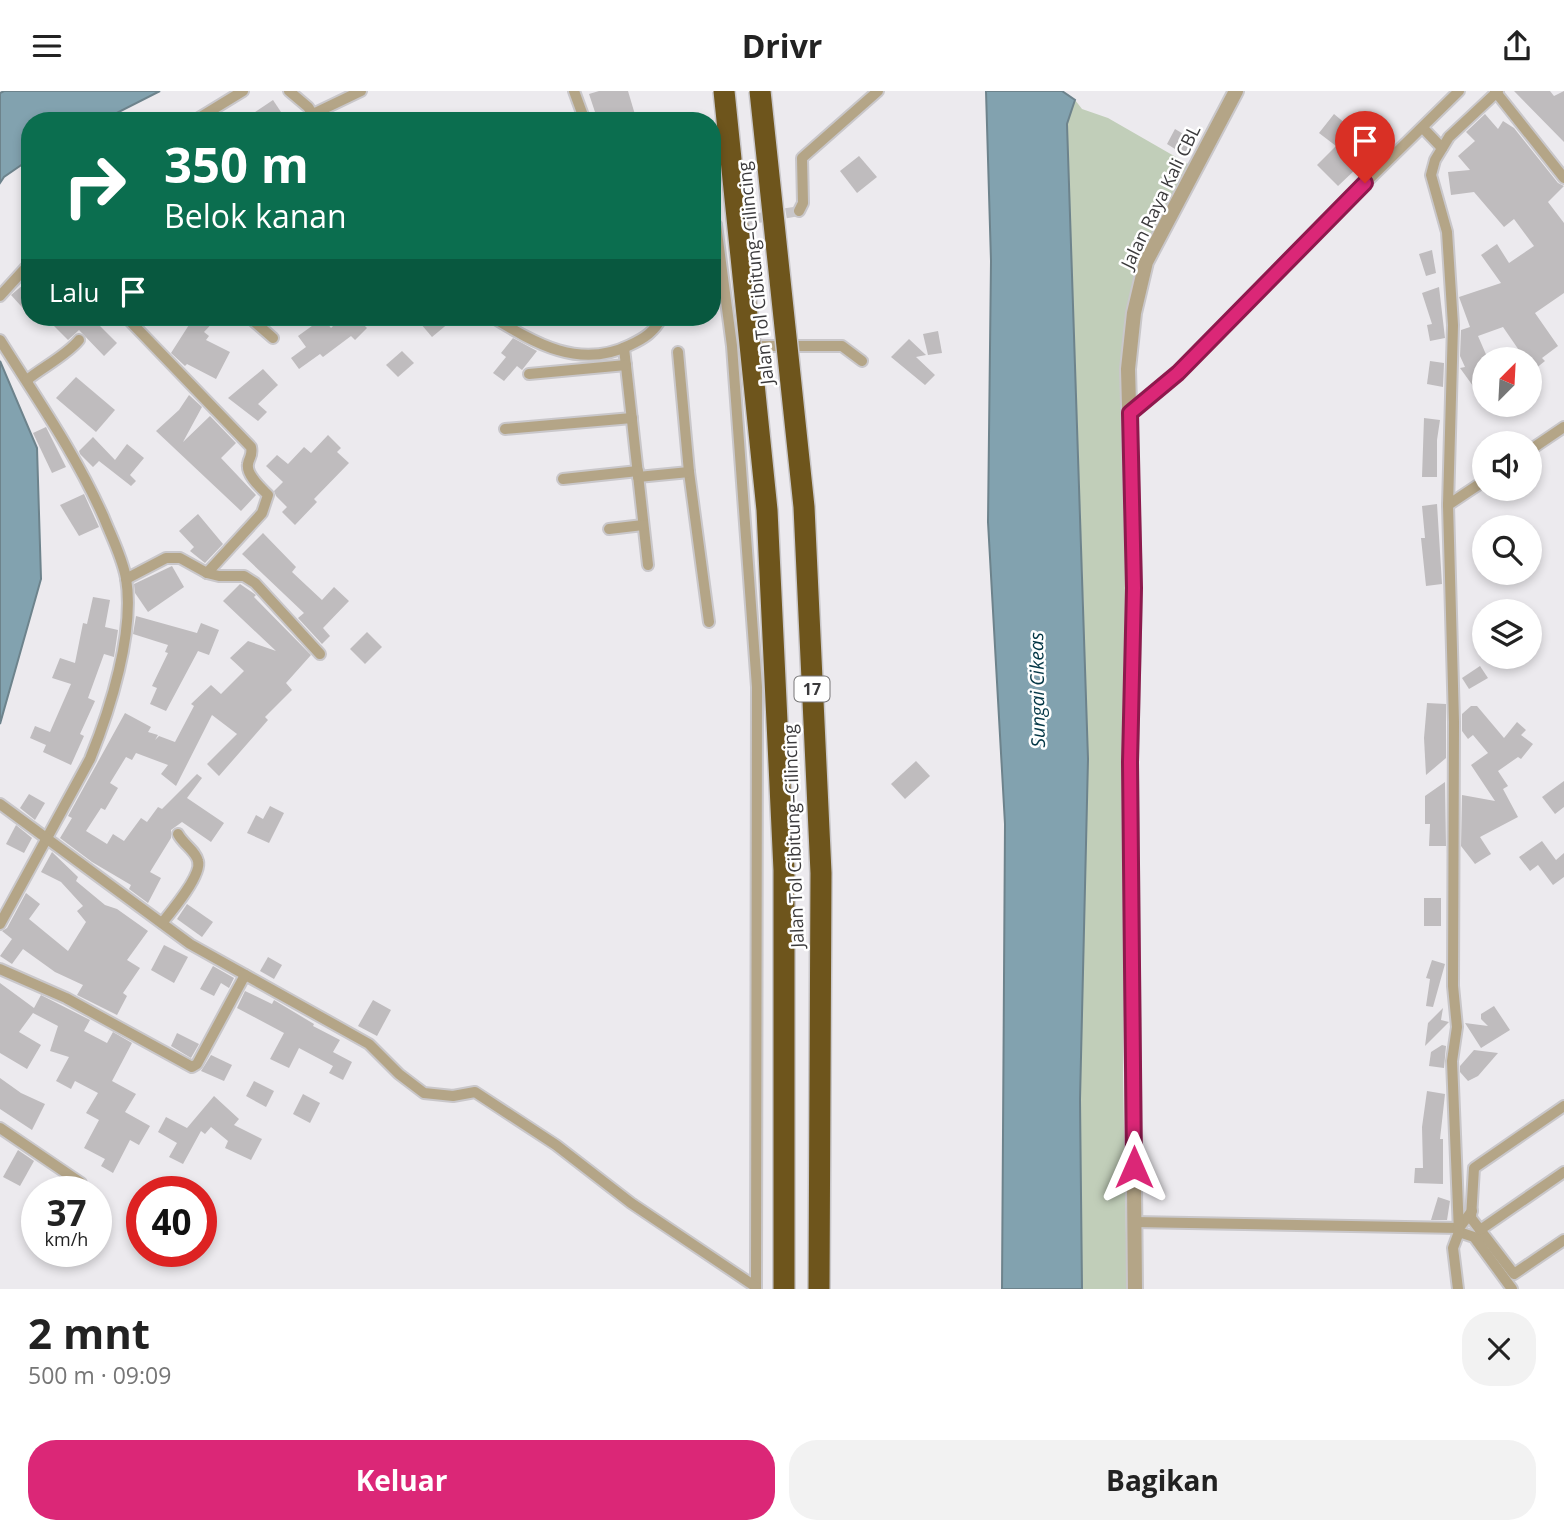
<!DOCTYPE html>
<html lang="id">
<meta charset="utf-8">
<style>
:root{--surface:#fff;--page:#f2f2f2;--text:#222;--muted:#767676;--accent:#db2777}
body{margin:0;font-family:"Open Sans",sans-serif;background:var(--page);color:var(--text);height:100vh;display:flex;flex-direction:column;font-size:26px;white-space:nowrap}
*{box-sizing:border-box;margin:0}
p{font-size:23px;color:var(--muted)}
.icon{flex:none;width:38px;height:38px;fill:none;stroke:currentColor;stroke-width:2;stroke-linecap:round;stroke-linejoin:round}
.map{position:relative;height:1198px;overflow:hidden}
.drawer{display:flex;flex-direction:column;background:var(--surface);flex:1}
.drawer>*{flex:none}
.banner{position:absolute;left:21px;top:21px;width:700px;height:214px;border-radius:28px;box-shadow:0 4px 10px #0003;background:#0b6e4f;color:#fff;overflow:hidden}
.needle{width:46px;rotate:24deg}
.controls{position:absolute;left:1472px;top:256px;display:grid;gap:14px}
.controls a{display:grid;place-items:center;width:70px;height:70px;border-radius:50%;background:var(--surface);box-shadow:0 4px 10px #0003;font-size:35px}
.speed{position:absolute;left:21px;top:1085px;display:flex;gap:14px;font-size:35px;font-weight:700;text-align:center}
.speed>*{display:grid;place-content:center;width:91px;height:91px;border-radius:50%;background:var(--surface);box-shadow:0 4px 10px #0003;line-height:1}
.speed small{font-size:18px;font-weight:400}
.speed .limit{border:10px solid #d22;background:#fff;color:#111}
.pin{position:absolute;display:grid;place-items:center;width:60px;height:60px;color:#fff;margin:-72px -30px;border-radius:50% 50% 50% 0;rotate:-45deg;box-shadow:0 0 7px #0007}
.pin .icon{rotate:45deg}
.me{position:absolute;width:77px;margin:-38px;rotate:0deg;stroke-linejoin:round;filter:drop-shadow(0 0 5px #0008)}
.turn{display:flex;align-items:center;gap:24px;height:147px;padding:0 28px;font-size:32px}
.turn .icon{width:91px;height:91px;stroke-width:2.5}
.turn b{display:block;font-size:49px;line-height:60px}
.then{display:flex;align-items:center;height:66px;padding:0 28px;background:#0003;gap:14px;font-size:26px}
.round{display:grid;place-items:center;flex:none;width:74px;height:74px;border-radius:28px;background:var(--page)}
.head{display:flex;align-items:center;justify-content:space-between;height:119px;padding:0 28px}
h1{font-size:42px;font-weight:700;line-height:52px}
.action{display:flex;gap:14px;margin-top:auto;padding:14px 28px}
.action a{flex:1;height:80px;border-radius:28px;background:var(--accent);color:#fff;font-size:28px;font-weight:700;line-height:80px;text-align:center}
.action a+a{background:var(--page);color:var(--text)}
header{display:flex;justify-content:space-between;align-items:center;height:91px;padding:0 28px;background:var(--surface);font-size:32px;font-weight:700}
.map>svg:first-child{display:block}
.green{fill:#c1ceb9}
.water{fill:#82a2af;stroke:#6d838c;stroke-width:2}
.building{fill:#bfbcbe}
.lines{fill:none;stroke-linecap:round;stroke-linejoin:round}
.minor-tunnel{stroke:#c9c7ca;stroke-width:10;stroke-dasharray:10 5;stroke-linecap:butt}
.minor-casing{stroke:#c9c7ca;stroke-width:14}
.tertiary-casing{stroke:#c9c7ca;stroke-width:18}
.minor{stroke:#b4a587;stroke-width:10}
.tertiary{stroke:#b4a587;stroke-width:14}
.motorway-bridge-casing{stroke:#c9c7ca;stroke-width:24;stroke-linecap:butt}
.motorway-bridge{stroke:#6e551c;stroke-width:21}
.route-casing{stroke:#8e194d;stroke-width:18}
.route{stroke:#db2777;stroke-width:12}
.labels{text-anchor:middle;stroke-width:5;stroke-linejoin:round;paint-order:stroke}
.shield{fill:#fff;stroke:#767576;stroke-width:2}
.shield-label{font-size:16px;font-weight:bold;fill:#3b3a3c}
.street-label{font-size:18px;fill:#3b3a3c;stroke:#fff}
.water-label{font-size:19px;font-style:italic;fill:#033645;stroke:#fff}
</style>
<header><svg class="icon" aria-label="menu" viewBox="0 0 24 24"><path d="M4 6h16M4 12h16M4 18h16"/></svg>Drivr<svg class="icon" aria-label="share" viewBox="0 0 24 24"><path d="M12 15V3M7 8l5-5 5 5M5 13v7h14v-7"/></svg></header>
<div class="map">
<svg width="1564" height="1198" viewBox="0 0 1564 1198">
<rect width="100%" height="100%" fill="#eceaee"/>
<!-- green -->
<polygon class="green" points="1075,9 1082,18 1108,27 1195,77 1146,171 1129,256 1123,983 1127,1198 1082,1198 1080,1020 1084,531 1067,33"/>
<!-- water -->
<g class="water">
<polygon points="4,0 160,0 101,30 30,30 30,68 4,86 0,92 0,2"/>
<polygon points="986,0 1062,0 1075,9 1067,33 1088,668 1080,1009 1082,1198 1002,1198 1005,733 988,431 991,170"/>
<polygon points="0,270 37,357 41,488 0,633"/>
</g>
<!-- building -->
<g class="building">
<polygon points="599,0 628,0 636,27 598,30 589,3"/>
<polygon points="1514,0 1550,0 1554,5 1564,0 1564,51"/>
<polygon points="273,9 287,30 242,30"/>
<polygon points="1334,23 1346,33 1342,39 1357,53 1345,65 1357,77 1338,95 1317,74 1336,55 1319,42"/>
<polygon points="1485,23 1498,38 1503,30 1514,37 1558,92 1564,95 1548,111 1564,132 1564,202 1535,222 1558,255 1542,267 1545,270 1530,282 1530,268 1525,268 1503,236 1478,245 1488,268 1484,268 1484,287 1473,295 1460,277 1465,276 1460,265 1461,239 1470,236 1459,206 1501,192 1481,164 1497,153 1509,172 1534,155 1514,128 1504,136 1474,101 1451,104 1448,81 1470,79 1458,65 1475,50 1466,41"/>
<polygon points="1175,38 1197,51 1188,66 1167,53"/>
<polygon points="859,65 877,86 857,102 840,80"/>
<polygon points="1432,159 1436,182 1426,185 1419,163"/>
<polygon points="30,188 30,225 11,204"/>
<polygon points="1439,196 1445,247 1430,250 1427,234 1432,233 1422,202"/>
<polygon points="45,226 83,226 91,234 95,230 117,252 104,265 79,239 68,249"/>
<polygon points="194,226 218,226 204,241 209,245 206,249 230,261 216,288 187,273 185,275 171,262"/>
<polygon points="342,226 356,226 367,237 355,249 351,245 323,266 320,263 299,278 291,267 306,256 298,245 323,227 331,237"/>
<polygon points="415,226 456,226 432,246"/>
<polygon points="938,240 942,262 928,264 923,243"/>
<polygon points="513,247 537,260 522,279 517,275 504,290 493,282 506,266 501,262"/>
<polygon points="909,248 926,264 916,266 935,284 925,294 891,266"/>
<polygon points="402,260 414,272 398,286 386,274"/>
<polygon points="1430,270 1444,272 1443,296 1427,293"/>
<polygon points="263,278 278,294 258,313 267,321 258,330 228,307"/>
<polygon points="76,286 115,319 96,341 56,307"/>
<polygon points="189,304 202,316 183,351 210,325 236,352 221,367 256,404 241,420 156,340 179,319"/>
<polygon points="1424,327 1440,329 1437,349 1437,386 1422,386"/>
<polygon points="46,336 66,376 52,382 33,342"/>
<polygon points="328,344 341,357 337,361 349,372 314,408 317,411 295,434 282,421 287,416 276,405 274,400 283,391 266,375 277,364 288,373 304,356 311,362"/>
<polygon points="93,346 115,369 127,353 144,367 130,384 136,390 131,395 99,370 93,376 80,363 79,360"/>
<polygon points="84,403 99,436 79,445 60,414"/>
<polygon points="1437,413 1442,493 1426,495 1421,447 1425,447 1422,415"/>
<polygon points="198,423 223,453 205,472 190,460 194,456 179,440"/>
<polygon points="263,442 296,476 292,481 322,509 334,496 349,510 323,537 330,545 322,553 298,527 304,522 242,463"/>
<polygon points="172,475 184,496 148,521 135,502 134,493"/>
<polygon points="240,493 256,504 254,506 311,564 286,592 292,599 265,626 268,629 219,685 207,673 237,643 212,624 176,695 161,683 168,674 136,662 132,669 126,666 110,692 118,697 105,719 101,717 86,740 107,753 113,743 124,750 141,727 147,731 158,716 162,718 197,683 202,687 187,707 224,732 211,751 182,731 171,739 171,747 150,781 161,787 148,812 129,798 131,794 92,771 60,747 72,727 68,725 125,622 151,636 148,641 158,644 155,649 159,645 175,651 194,615 191,613 211,594 221,603 244,580 230,567 248,550 276,560 223,510"/>
<polygon points="93,506 110,509 105,536 118,539 114,566 104,563 88,607 95,610 80,643 84,645 71,674 43,661 46,654 30,647 35,635 50,641 71,593 52,587 60,567 75,572 83,532 87,533"/>
<polygon points="136,525 197,542 201,532 219,539 209,564 198,560 166,620 150,613 157,597 152,595 168,562 165,561 168,554 133,543"/>
<polygon points="367,541 382,556 365,573 350,558"/>
<polygon points="1480,575 1488,587 1469,598 1462,587"/>
<polygon points="1427,612 1446,613 1446,667 1426,684 1424,647"/>
<polygon points="1471,615 1477,615 1504,647 1517,631 1526,639 1521,644 1533,653 1521,668 1518,666 1498,680 1508,695 1503,698 1518,726 1480,746 1491,763 1475,773 1461,755 1462,704 1495,710 1471,674 1488,662 1473,644 1468,648 1462,640 1462,623"/>
<polygon points="916,670 930,685 905,708 891,693"/>
<polygon points="1564,690 1564,716 1555,723 1542,706"/>
<polygon points="1445,691 1446,755 1429,755 1430,733 1425,733 1425,705"/>
<polygon points="29,703 45,712 35,729 20,717"/>
<polygon points="270,715 284,722 269,752 247,742 256,724 263,728"/>
<polygon points="16,734 32,747 24,762 6,753"/>
<polygon points="1542,750 1556,769 1564,762 1564,786 1553,794 1538,774 1530,780 1519,766"/>
<polygon points="52,761 78,786 76,790 105,814 117,818 148,840 127,869 140,877 123,902 127,905 117,924 77,904 83,894 55,881 23,858 12,873 0,865 12,848 2,840 7,837 26,802 40,813 29,828 68,860 86,831 77,820 83,815 61,791 41,781"/>
<rect x="1424" y="807" width="17" height="28"/>
<polygon points="187,813 213,831 202,846 177,828"/>
<polygon points="164,854 188,866 174,892 151,879"/>
<polygon points="268,866 282,874 274,888 260,880"/>
<polygon points="1432,869 1445,873 1433,916 1426,915 1430,888 1426,887"/>
<polygon points="213,875 234,887 229,897 221,892 214,905 200,898"/>
<polygon points="0,892 34,917 41,904 90,929 84,940 107,952 113,941 132,952 112,990 136,1003 125,1021 150,1035 139,1054 130,1049 113,1082 101,1075 105,1068 84,1057 99,1029 86,1022 98,1002 75,990 71,998 56,990 69,966 50,960 58,935 33,922 19,941 41,954 27,978 0,962"/>
<polygon points="245,900 272,913 274,909 314,933 313,935 340,949 333,961 352,971 343,989 329,982 333,975 299,957 289,977 270,968 284,942 237,917"/>
<polygon points="373,909 391,919 377,945 358,935"/>
<polygon points="1494,915 1510,939 1481,957 1465,932 1488,935 1481,928 1481,923"/>
<polygon points="1443,917 1441,929 1449,931 1425,955 1428,932"/>
<polygon points="177,942 199,953 191,967 171,955"/>
<polygon points="1442,954 1446,955 1444,977 1429,975 1431,961"/>
<polygon points="1474,959 1498,962 1478,985 1468,990 1460,981 1460,975"/>
<polygon points="211,964 232,974 224,990 201,980"/>
<polygon points="0,987 21,1002 45,1013 32,1039 0,1018"/>
<polygon points="254,990 274,1000 266,1016 246,1005"/>
<polygon points="1427,1000 1445,1003 1440,1048 1443,1048 1443,1093 1414,1092 1415,1077 1423,1077 1422,1036"/>
<polygon points="303,1003 320,1012 310,1032 293,1023"/>
<polygon points="214,1005 239,1028 234,1034 262,1048 251,1069 225,1057 228,1050 211,1036 205,1043 201,1040 183,1073 169,1066 177,1052 158,1041 166,1026 187,1037"/>
<polygon points="18,1059 34,1070 20,1095 3,1086"/>
<polygon points="1438,1106 1450,1110 1447,1129 1431,1129"/>
</g>
<g class="lines">
<!-- minor-tunnel -->
<polyline class="minor-tunnel" points="712,135 799,120"/>
<!-- minor casing -->
<g class="minor-casing">
<g id="minor">
<polyline points="289,0 308,16 317,30"/>
<polyline points="574,0 585,30"/>
<polyline points="1495,0 1564,87"/>
<polyline points="313,23 361,0"/>
<polyline points="194,30 243,0"/>
<polyline points="1423,37 1442,57"/>
<polyline points="799,120 803,112 802,67 878,0"/>
<polyline points="716,134 732,255 757,596 756,1198"/>
<polyline points="0,205 30,172"/>
<path d="M126,226L251,356C253,365 249,366 248,373C246,384 261,397 268,404L262,422L207,482"/>
<polyline points="249,226 273,247"/>
<path d="M492,226C535,252 579,279 630,254C645,247 654,241 662,226"/>
<path d="M0,249C37,308 76,363 104,427C112,447 122,466 126,487C135,541 110,619 90,668L0,833"/>
<polyline points="749,255 842,255 862,270"/>
<polyline points="624,257 648,474"/>
<polyline points="529,283 626,274"/>
<path d="M27,289C43,276 67,264 79,249"/>
<polyline points="1130,322 1178,282 1297,159 1459,0"/>
<polyline points="505,338 632,327"/>
<polyline points="1530,359 1564,336"/>
<polyline points="689,381 709,531"/>
<polyline points="638,386 689,381 678,261"/>
<polyline points="563,388 638,380"/>
<polyline points="1448,414 1484,390"/>
<polyline points="609,438 643,434"/>
<polyline points="126,488 166,467 180,467 207,482 219,485 244,485 255,492 320,563"/>
<polyline points="0,713 190,853 369,953 399,983 424,1002 453,1005 475,1001 556,1054 631,1112 756,1196"/>
<path d="M162,832C171,821 202,784 198,770C196,760 183,753 178,743"/>
<polyline points="0,878 66,907 192,976 197,973 245,884"/>
<polyline points="1564,1015 1474,1077 1471,1127 1514,1183 1564,1149"/>
<polyline points="0,1037 81,1092"/>
<polyline points="1134,1131 1459,1137 1472,1120"/>
<polyline points="1480,1139 1564,1081"/>
<polyline points="1459,1141 1474,1146 1512,1198"/>
<polyline points="1458,1198 1453,1157 1459,1141 1452,970 1457,936 1453,895 1454,631 1448,414 1453,234 1447,141 1431,84 1435,69 1449,46 1498,0"/>
</g>
</g>
<!-- tertiary casing -->
<g class="tertiary-casing">
<polyline id="tertiary" points="1135,1198 1130,671 1134,497 1128,278 1134,222 1146,171 1236,0"/>
</g>
<!-- minor -->
<use href="#minor" class="minor"/>
<!-- tertiary -->
<use href="#tertiary" class="tertiary"/>
<!-- motorway-bridge casing -->
<g class="motorway-bridge-casing">
<g id="motorway-bridge">
<polyline points="724,0 767,419 784,779 784,1198"/>
<polyline points="760,0 804,416 821,782 819,1198"/>
</g>
</g>
<!-- motorway-bridge -->
<use href="#motorway-bridge" class="motorway-bridge"/>
</g>
<g class="lines">
<!-- route casing -->
<g class="route-casing">
<polyline id="route" points="1134,1076 1130,671 1134,497 1130,322 1178,282 1365,92"/>
</g>
<!-- route -->
<use href="#route" class="route"/>
</g>
<g class="labels">
<!-- shield labels -->
<rect class="shield" x="794.5" y="585.5" width="35" height="25" rx="5"/>
<g class="shield-label">
<text x="812" y="604">17</text>
</g>
<!-- street labels -->
<g class="street-label">
<text transform="translate(1161 106) rotate(-64)" y="6">Jalan Raya Kali CBL</text>
<text transform="translate(756 182) rotate(-96)" y="6">Jalan Tol Cibitung–Cilincing</text>
<text transform="translate(794 745) rotate(-92)" y="6">Jalan Tol Cibitung–Cilincing</text>
</g>
<!-- water labels -->
<g class="water-label">
<text transform="translate(1037 599) rotate(-91)" y="7">Sungai Cikeas</text>
</g>
</g>
</svg>
<div class="controls">
<a><svg class="needle" viewBox="-14 -14 28 28"><path d="M0-13l5 13h-10z" fill="#e53935"/><path d="M0 13l5-13h-10z" fill="#767676"/></svg></a>
<a><svg class="icon" aria-label="sound" viewBox="0 0 24 24"><path d="M4 9h4l5-4v14l-5-4H4zM17 9q2 3 0 6"/></svg></a>
<a><svg class="icon" aria-label="search" viewBox="0 0 24 24"><circle cx="10" cy="10" r="6"/><path d="M15 15l6 6"/></svg></a>
<a><svg class="icon" aria-label="layers" viewBox="0 0 24 24"><path d="M12 4l9 5-9 5-9-5zM3 14l9 5 9-5"/></svg></a>
</div>
<div class="speed"><div>37<small>km/h</small></div><div class="limit">40</div></div>
<div class="pin" style="left:1365px;top:92px;background:#d93025"><svg class="icon" aria-label="arrive" viewBox="0 0 24 24"><path d="M6 21V4h12l-3 4 3 4H6"/></svg></div>
<svg class="me" style="left:1134px;top:1076px" viewBox="-20 -20 40 40"><path d="M0-17L14 15 0 8-14 15z" fill="#db2777" stroke="#fff" stroke-width="4"/></svg>
<div class="banner">
<div class="turn"><svg class="icon" aria-label="right" viewBox="0 0 24 24"><path d="M7 20v-9h11M14 6l5 5-5 5"/></svg><div><b>350 m</b>Belok kanan</div></div>
<div class="then">Lalu<svg class="icon" aria-label="arrive" viewBox="0 0 24 24"><path d="M6 21V4h12l-3 4 3 4H6"/></svg></div>
</div>
</div>
<section class="drawer">
<div class="head"><div><h1>2 mnt</h1><p>500 m · 09:09</p></div><a class="round"><svg class="icon" aria-label="close" viewBox="0 0 24 24"><path d="M6 6l12 12M18 6L6 18"/></svg></a></div>
<div class="action"><a>Keluar</a><a>Bagikan</a></div>
</section>
